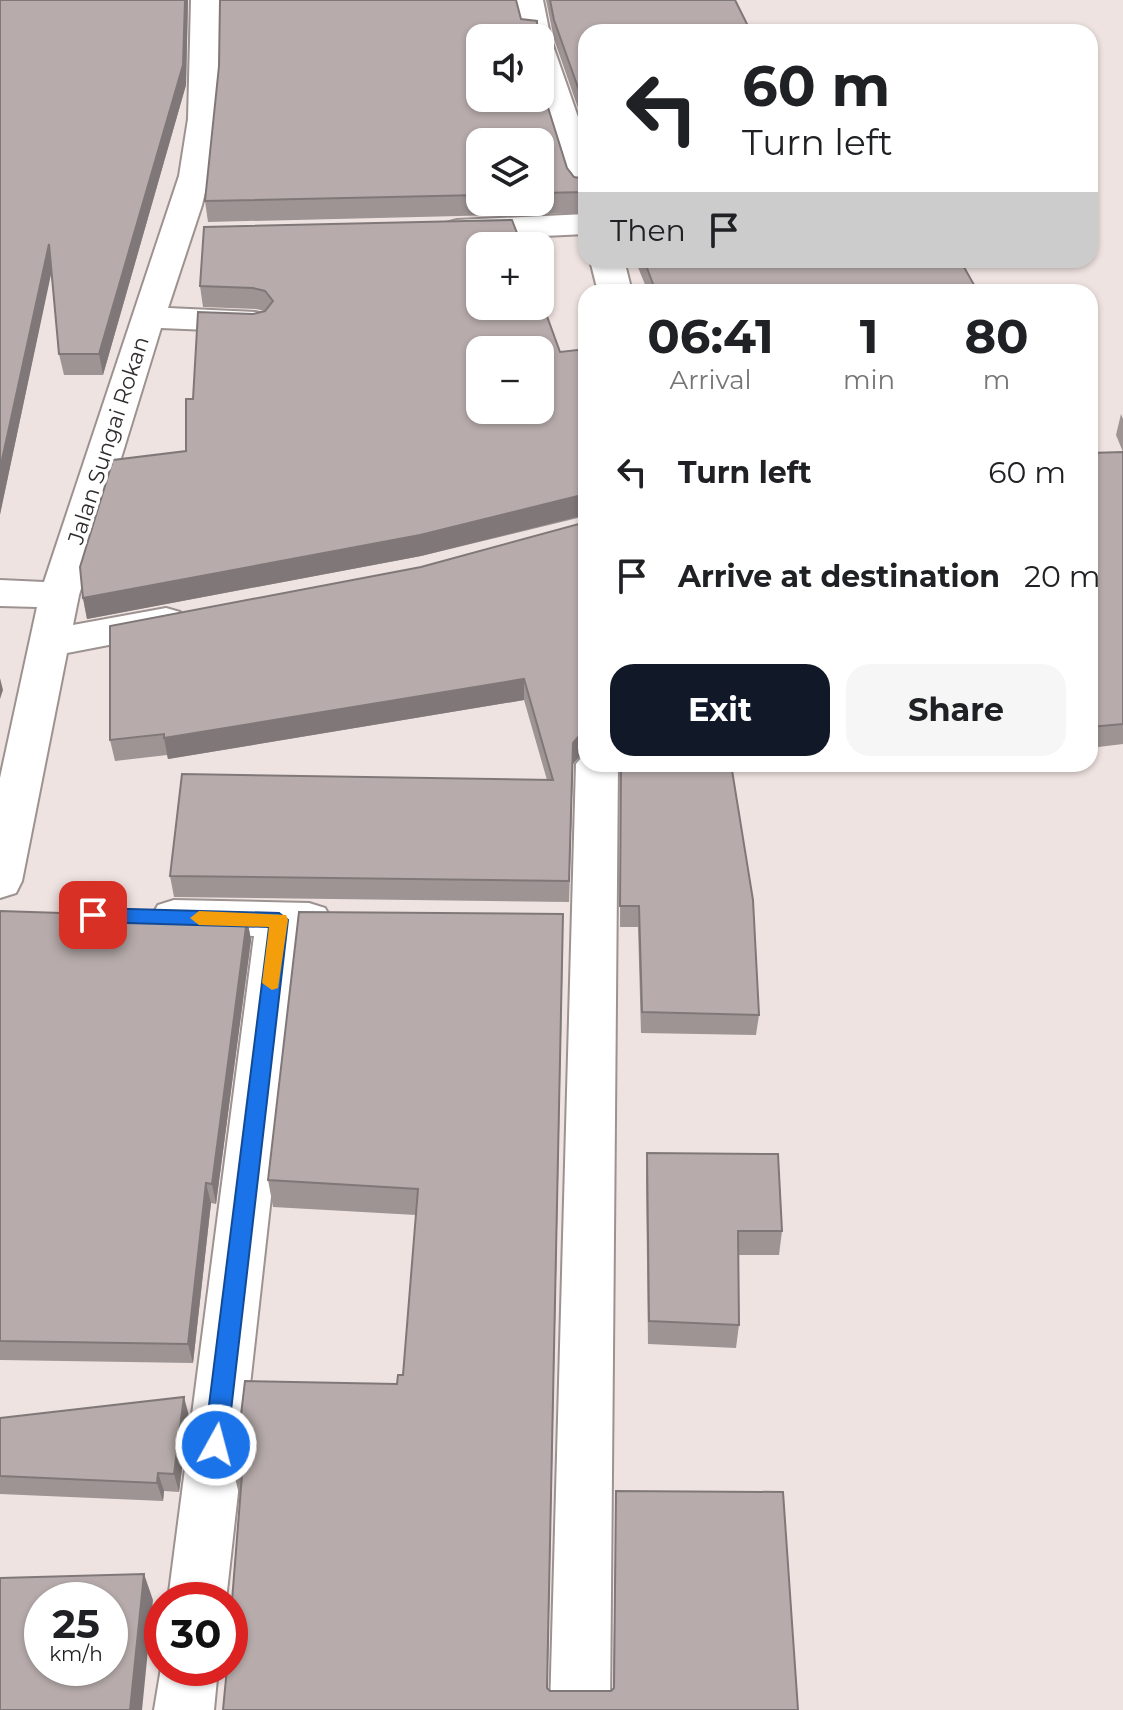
<!DOCTYPE html>
<meta charset="utf-8">
<style>
:root{--surface:#fff;--page:#f6f6f6;--text:#202124;--muted:#757577;--accent:#111827}
body{margin:0;font-family:Montserrat,sans-serif;background:var(--page);color:var(--text);height:100vh;display:flex;flex-direction:column;font-size:30px;white-space:nowrap}
*{box-sizing:border-box;margin:0}
p{font-size:26px;color:var(--muted)}
.icon{flex:none;width:44px;height:44px;fill:none;stroke:currentColor;stroke-width:2;stroke-linecap:round;stroke-linejoin:round}
.map{position:relative;flex:1;overflow:hidden}
.panel{position:absolute;left:578px;top:284px;width:520px;height:488px;display:flex;flex-direction:column;background:var(--surface);border-radius:24px;box-shadow:0 2px 6px #0004}
.panel>*{flex:none}
.top-card{position:absolute;left:578px;top:24px;width:520px;height:244px;border-radius:24px;box-shadow:0 2px 6px #0004;background:#fff;color:var(--text);overflow:hidden}
.fabs{position:absolute;left:466px;top:24px;display:grid;gap:16px}
.fabs a{display:grid;place-items:center;width:88px;height:88px;border-radius:16px;background:var(--surface);box-shadow:0 2px 6px #0004;font-size:40px}
.speed{position:absolute;left:24px;top:1582px;display:flex;gap:16px;font-size:40px;font-weight:700;text-align:center}
.speed>*{display:grid;place-content:center;width:104px;height:104px;border-radius:50%;background:var(--surface);box-shadow:0 2px 6px #0004;line-height:1}
.speed small{font-size:20px;font-weight:400}
.speed .limit{border:12px solid #d22;background:#fff;color:#111}
.pin{position:absolute;display:grid;place-items:center;width:68px;height:68px;color:#fff;margin:-34px;border-radius:16px;box-shadow:0 4px 12px #0006}
.me{position:absolute;width:88px;margin:-44px;rotate:7deg;stroke-linejoin:round;filter:drop-shadow(0 0 6px #0008)}
.turn{display:flex;align-items:center;gap:28px;height:168px;padding:0 32px;font-size:36px}
.turn .icon{width:104px;height:104px;stroke-width:2.5}
.turn b{display:block;font-size:56px;line-height:68px}
.then{display:flex;align-items:center;height:76px;padding:0 32px;background:#0003;gap:16px;font-size:30px}
.eta{display:flex;justify-content:space-evenly;align-items:center;height:136px;text-align:center}
.eta b{font-size:48px;font-weight:700;line-height:56px}
.primary-button{display:flex;gap:16px;margin-top:auto;padding:16px 32px}
.primary-button a{flex:1;height:92px;border-radius:24px;background:var(--accent);color:#fff;font-size:32px;font-weight:700;line-height:92px;text-align:center}
.primary-button a+a{background:var(--page);color:var(--text)}
ul{padding:0;list-style:none}
li{display:flex;align-items:center;gap:24px;height:104px;padding:0 32px}
li div{flex:1}
li b{display:block;font-size:30px}
li em{font-style:normal}
.map>svg:first-child{display:block}
.lines{fill:none;stroke-linecap:round;stroke-linejoin:round}
.minor-casing{stroke:#9c9290;stroke-width:4}
.minor{fill:#fff;fill-rule:evenodd}
.wall{fill:#9d9493;fill-rule:evenodd}
.shaded-wall{fill:#807878}
.building{fill:#b7acab;stroke:#807878;stroke-width:2;fill-rule:evenodd}
.route{fill:#1a73e8;stroke:#114b97;stroke-width:2}
.slow{fill:#f59e0b}
.labels{text-anchor:middle;stroke-width:7;stroke-linejoin:round;paint-order:stroke}
.street-label{font-size:22px;fill:#312c2c;stroke:#fff}
</style>
<div class="map">
<svg width="1123" height="1710" viewBox="0 0 1123 1710">
<rect width="100%" height="100%" fill="#efe3e1"/>
<g class="lines">
<!-- minor casing -->
<g class="minor-casing">
<g id="minor">
<polygon points="191,0 219,0 220,91 216,147 202,205 168,308 255,312 267,315 272,322 267,329 255,332 161,328 79,595 73,625 166,608 180,612 186,621 180,630 166,634 67,653 22,881 16,893 0,898 0,778 37,607 0,606 0,580 44,582 179,176 188,119"/>
<polygon points="515,0 543,0 551,40 586,140 586,197 575,194 570,187 540,92 540,38 524,38"/>
<polygon points="586,214 586,234 457,240 446,237 441,230 446,223 457,220"/>
<polygon points="590,260 624,260 632,292 598,292"/>
<polygon points="586,752 586,764 618,764 610,1710 550,1710 576,764"/>
<polygon points="174,900 309,903 325,908 332,920 325,932 300,937 226,1600 168,1600 254,936 174,934 158,929 151,917 158,905"/>
<polygon points="162,1662 162,1668 218,1668 214,1710 154,1710"/>
</g>
</g>
<!-- minor -->
<use href="#minor" class="minor"/>
</g>
<!-- wall -->
<g class="wall">
<polygon points="0,0 188,0 186,85 103,375 64,375 59,354 51,272 0,515"/>
<polygon points="546,0 735,0 586,32 586,131 554,39"/>
<path d="M480,38L567,168L574,177L586,179V213L208,222L205,201L219,66ZM480,142H540V202H480Z"/>
<polygon points="204,227 560,352 586,349 586,516 421,556 87,619 83,598 186,451 193,399 253,314 265,311 256,309 203,307 200,286"/>
<polygon points="635,260 960,260 978,292 648,292"/>
<polygon points="1121,414 1123,419 1123,744 1090,748 1090,453 1123,452 1116,435"/>
<polygon points="586,522 586,750 573,764 569,902 174,897 170,876 547,780 524,700 168,759 167,755 115,761 110,740 421,567"/>
<polygon points="621,764 759,1015 756,1035 641,1033 638,927 620,927"/>
<polygon points="0,911 247,919 251,940 216,1204 211,1203 193,1363 0,1360"/>
<polygon points="563,942 547,1689 550,1691 611,1691 613,1689 616,1491 798,1710 223,1710 240,1498 234,1474 397,1384 403,1375 416,1215 273,1207 268,1180"/>
<polygon points="647,1153 782,1231 779,1255 738,1255 739,1325 736,1348 648,1344 646,1177"/>
<polygon points="189,1416 179,1492 164,1491 163,1501 0,1494 0,1418"/>
</g>
<!-- shaded-wall -->
<g class="shaded-wall">
<polygon points="185,0 188,0 186,85 103,375 99,354"/>
<polygon points="49,244 53,265 0,514 0,469"/>
<polygon points="586,494 585,515 421,556 87,619 83,598"/>
<polygon points="0,678 3,690 0,699"/>
<polygon points="524,679 524,700 168,759 164,738"/>
<polygon points="586,728 586,749 573,764 569,902 573,743"/>
<polygon points="247,919 251,940 216,1204 212,1184"/>
<polygon points="563,942 547,1710 547,1688"/>
<polygon points="206,1183 211,1203 193,1363 188,1344"/>
<polygon points="184,1397 189,1416 179,1492 174,1474"/>
<polygon points="158,1473 164,1491 163,1501 157,1483"/>
<polygon points="144,1574 153,1600 142,1710 130,1710"/>
</g>
<!-- building -->
<g class="building">
<polygon points="0,0 185,0 183,65 99,354 59,354 49,244 0,469"/>
<polygon points="220,0 516,0 521,19 537,21 537,38 480,38 480,98 540,98 540,82 567,168 574,177 586,179 586,192 540,193 540,142 480,142 480,195 205,201 219,66"/>
<polygon points="550,0 735,0 751,32 586,32 586,110 554,20"/>
<path d="M512,220L522,246H480V306H540V297L560,352L586,349V494L420,535L83,598L80,567L113,460L186,451V399H193L198,312L253,314L265,311L273,301L265,291L253,288L200,286L204,227ZM480,350H540V410H480Z"/>
<polygon points="644,260 960,260 978,292 656,292"/>
<polygon points="1123,452 1123,724 1090,727 1090,453"/>
<polygon points="586,522 586,728 573,743 569,881 170,876 182,774 553,780 524,679 164,738 164,734 110,740 110,626 421,567"/>
<polygon points="621,764 731,764 753,900 759,1015 642,1012 639,906 620,906"/>
<polygon points="0,911 247,919 212,1184 206,1183 188,1344 0,1341"/>
<polygon points="299,912 563,914 547,1688 550,1691 611,1691 614,1688 616,1491 783,1492 798,1710 223,1710 227,1668 230,1668 230,1626 242,1475 234,1474 245,1381 397,1384 398,1375 403,1375 418,1189 268,1180"/>
<polygon points="647,1153 778,1154 782,1231 738,1231 739,1325 649,1321"/>
<polygon points="184,1397 174,1474 158,1473 157,1483 0,1476 0,1418"/>
<path d="M144,1574L130,1710H0V1578ZM42,1600H110V1668H42Z"/>
</g>
<!-- route -->
<polygon class="route" points="93,908 279,913 288,920 227,1445 224,1453 216,1456 208,1453 204,1445 269,927 93,922 84,915"/>
<!-- slow -->
<polygon class="slow" points="199,911 286,915 288,920 278,988 272,990 262,983 269,927 199,925 190,918"/>
<g class="labels">
<!-- street labels -->
<g class="street-label">
<text transform="translate(108 440) rotate(-72)" y="8">Jalan Sungai Rokan</text>
</g>
</g>
</svg>
<div class="fabs">
<a><svg class="icon" aria-label="sound" viewBox="0 0 24 24"><path d="M4 9h4l5-4v14l-5-4H4zM17 9q2 3 0 6"/></svg></a>
<a><svg class="icon" aria-label="layers" viewBox="0 0 24 24"><path d="M12 4l9 5-9 5-9-5zM3 14l9 5 9-5"/></svg></a>
<a>+</a>
<a>−</a>
</div>
<div class="speed"><div>25<small>km/h</small></div><div class="limit">30</div></div>
<div class="pin" style="left:93px;top:915px;background:#d93025"><svg class="icon" aria-label="arrive" viewBox="0 0 24 24"><path d="M6 21V4h12l-3 4 3 4H6"/></svg></div>
<svg class="me" style="left:216px;top:1445px" viewBox="-20 -20 40 40"><circle r="17" fill="#1a73e8" stroke="#fff" stroke-width="3"/><path d="M0-11L8 9 0 5-8 9z" fill="#fff"/></svg>
<div class="top-card">
<div class="turn"><svg class="icon" aria-label="left" viewBox="0 0 24 24"><path d="M17 20v-9H6M10 6l-5 5 5 5"/></svg><div><b>60 m</b>Turn left</div></div>
<div class="then">Then<svg class="icon" aria-label="arrive" viewBox="0 0 24 24"><path d="M6 21V4h12l-3 4 3 4H6"/></svg></div>
</div>
<section class="panel">
<div class="eta">
<div><b>06:41</b><p>Arrival</p></div>
<div><b>1</b><p>min</p></div>
<div><b>80</b><p>m</p></div>
</div>
<ul>
<li><svg class="icon" aria-label="left" viewBox="0 0 24 24"><path d="M17 20v-9H6M10 6l-5 5 5 5"/></svg><div><b>Turn left</b></div><em>60 m</em></li>
<li><svg class="icon" aria-label="arrive" viewBox="0 0 24 24"><path d="M6 21V4h12l-3 4 3 4H6"/></svg><div><b>Arrive at destination</b></div><em>20 m</em></li>
</ul>
<div class="primary-button"><a>Exit</a><a>Share</a></div>
</section>
</div>
